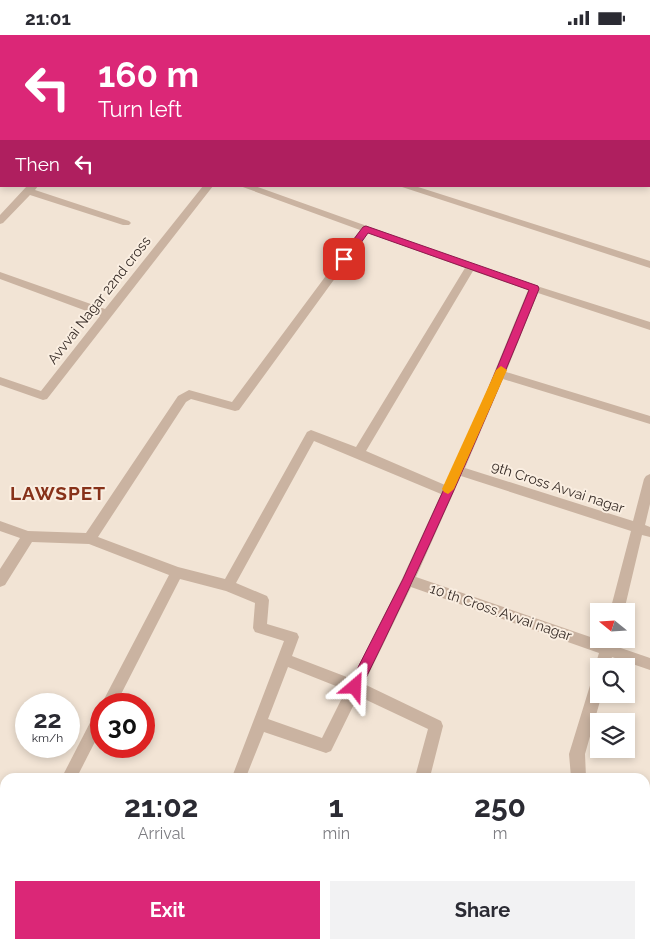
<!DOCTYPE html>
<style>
:root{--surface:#fff;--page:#f2f2f3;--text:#2b2b33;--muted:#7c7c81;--accent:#db2777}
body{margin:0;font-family:Raleway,sans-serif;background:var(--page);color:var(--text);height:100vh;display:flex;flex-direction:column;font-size:19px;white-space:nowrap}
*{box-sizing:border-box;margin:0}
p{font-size:16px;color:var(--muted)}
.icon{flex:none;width:28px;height:28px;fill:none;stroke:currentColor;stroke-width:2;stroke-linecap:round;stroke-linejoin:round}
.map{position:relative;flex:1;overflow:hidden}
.side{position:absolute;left:0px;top:738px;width:650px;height:176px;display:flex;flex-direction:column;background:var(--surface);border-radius:15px 15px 0 0;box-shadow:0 2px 8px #0003}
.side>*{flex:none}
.banner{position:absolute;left:0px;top:0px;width:650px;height:152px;box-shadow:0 2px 8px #0003;background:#db2777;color:#fff;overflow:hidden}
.needle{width:32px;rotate:288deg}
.controls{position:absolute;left:590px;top:568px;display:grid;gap:10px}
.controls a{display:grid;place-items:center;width:45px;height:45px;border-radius:0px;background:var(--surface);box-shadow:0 2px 8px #0003;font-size:25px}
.speed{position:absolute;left:15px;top:658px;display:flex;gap:10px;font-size:25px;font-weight:700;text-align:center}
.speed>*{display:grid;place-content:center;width:65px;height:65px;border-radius:50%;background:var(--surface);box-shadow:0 2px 8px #0003;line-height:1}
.speed small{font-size:12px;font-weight:400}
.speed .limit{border:8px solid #d22;background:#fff;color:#111}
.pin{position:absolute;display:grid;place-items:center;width:42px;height:42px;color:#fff;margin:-21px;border-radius:10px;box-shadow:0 2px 8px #0006}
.me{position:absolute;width:55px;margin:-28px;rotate:26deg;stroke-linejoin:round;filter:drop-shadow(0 0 4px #0008)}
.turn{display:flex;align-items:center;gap:18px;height:105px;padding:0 15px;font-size:22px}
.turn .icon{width:65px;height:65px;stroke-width:2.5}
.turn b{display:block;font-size:35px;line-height:42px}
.then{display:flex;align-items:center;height:48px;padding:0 15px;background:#0003;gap:10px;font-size:19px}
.eta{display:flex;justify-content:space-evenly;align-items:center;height:85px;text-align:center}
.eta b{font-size:30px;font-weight:700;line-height:35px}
.button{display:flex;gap:10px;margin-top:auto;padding:10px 15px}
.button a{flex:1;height:58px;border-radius:0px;background:var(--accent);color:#fff;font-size:20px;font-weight:700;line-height:58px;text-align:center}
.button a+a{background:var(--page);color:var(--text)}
.status{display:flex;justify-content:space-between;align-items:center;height:35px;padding:0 25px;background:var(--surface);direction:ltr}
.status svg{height:14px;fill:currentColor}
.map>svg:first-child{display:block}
.green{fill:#b3c195}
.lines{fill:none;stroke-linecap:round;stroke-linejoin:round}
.minor{fill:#cab3a1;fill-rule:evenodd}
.route{fill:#db2777;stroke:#8e194d}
.slow{fill:#f59e0b}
.labels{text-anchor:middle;stroke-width:4;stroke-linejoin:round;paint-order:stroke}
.street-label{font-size:14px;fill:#342924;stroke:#faeee1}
.district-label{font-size:19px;font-weight:bold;letter-spacing:1px;fill:#873119;stroke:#faeee1}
</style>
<div class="status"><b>21:01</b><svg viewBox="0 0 49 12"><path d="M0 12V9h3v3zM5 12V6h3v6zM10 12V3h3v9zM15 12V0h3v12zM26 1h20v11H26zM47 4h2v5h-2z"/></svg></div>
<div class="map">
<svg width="650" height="913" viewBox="0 0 650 913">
<rect width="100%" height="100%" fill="#f2e4d5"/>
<!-- green -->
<polygon class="green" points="491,0 650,0 650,57 649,58 649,1"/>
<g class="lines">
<!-- minor -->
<g class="minor">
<polygon points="0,82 1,83 1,89 0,88"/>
<rect x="649" y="124" width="1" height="6"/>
<polygon points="27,151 38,151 35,155 129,186 131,188 129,190 123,190 30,160 3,188 0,189 0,180"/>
<polygon points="203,151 213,151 47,364 43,365 0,350 0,342 41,356 100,281 0,244 0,237 105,274"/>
<path d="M240,151H255L518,245L650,287V295L538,258L506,337L650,381V389L503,344L465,433L633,486L644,444L646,441L650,439V469L645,490L650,492V502L642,500L624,576H610L631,496L461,441L416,542L602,606L603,604H617L615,611L650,623V635L612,622L609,631H599V636L595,631L599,618L411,552L364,649L441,686L443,691L430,742H415L428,694L358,661L331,716L326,718L264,697L246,742H232L284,606L255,597L253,593L255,568L226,556L180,544L116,669L101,670L169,540L89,509L32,507L5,550L0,552V534L20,503L0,496V486L28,496L86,498L178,361L189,355L232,367L360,195ZM368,198L465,233L356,412L311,395L307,397L225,544L178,532L98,502L186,367L191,364L235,376L239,375ZM473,236L528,255L478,377L445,450L366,416ZM314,406L441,459L402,544L352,644L292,621L299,602L297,598L267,589L269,565L267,561L236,548ZM288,632L346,655L322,703L268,684Z"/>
<polygon points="399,151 415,151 650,226 650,233"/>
<polygon points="599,638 599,659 602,659 585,719 586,742 571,742 569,719 592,644 594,639"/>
<polygon points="101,674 101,695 77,742 62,742 96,676"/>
<polygon points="645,807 650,809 650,825 645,823"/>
<polygon points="0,838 5,840 5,856 0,854"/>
<polygon points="5,858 5,882 0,884 0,860"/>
<polygon points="164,909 191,909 192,913 165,913"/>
<polygon points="372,909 388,909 387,913 371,913"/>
<rect x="583" y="909" width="16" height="4"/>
</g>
</g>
<!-- route -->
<path class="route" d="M366,191L538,251L539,254C484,391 425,524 359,657L355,658L350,657L348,652L403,544L479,377L529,255L368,198L348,226H341V221L363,192Z"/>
<!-- slow -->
<polygon class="slow" points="501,331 507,335 454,454 448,459 444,457 442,454 496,335"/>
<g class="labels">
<!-- street labels -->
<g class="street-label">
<text transform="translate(99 265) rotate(-52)" y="5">Avvvai Nagar 22nd cross</text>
<text transform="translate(558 452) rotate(18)" y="5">9th Cross Avvai nagar</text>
<text transform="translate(501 577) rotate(19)" y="5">10 th Cross Avvai nagar</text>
</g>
<!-- district labels -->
<g class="district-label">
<text x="58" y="465">LAWSPET</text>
</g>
</g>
</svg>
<div class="controls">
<a><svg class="needle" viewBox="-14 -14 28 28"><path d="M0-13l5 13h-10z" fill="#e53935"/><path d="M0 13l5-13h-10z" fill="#7c7c81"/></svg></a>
<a><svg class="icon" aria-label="search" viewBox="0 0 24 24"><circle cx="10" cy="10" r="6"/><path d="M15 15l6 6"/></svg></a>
<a><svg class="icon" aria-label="layers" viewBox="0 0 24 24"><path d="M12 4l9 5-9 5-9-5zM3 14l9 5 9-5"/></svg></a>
</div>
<div class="speed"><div>22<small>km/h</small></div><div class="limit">30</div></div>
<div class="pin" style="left:344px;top:224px;background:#d93025"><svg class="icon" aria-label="arrive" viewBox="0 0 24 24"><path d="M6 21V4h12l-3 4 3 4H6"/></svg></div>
<svg class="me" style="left:355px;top:652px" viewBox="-20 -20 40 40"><path d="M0-17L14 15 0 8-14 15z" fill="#db2777" stroke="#fff" stroke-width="4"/></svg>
<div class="banner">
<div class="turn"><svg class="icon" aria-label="left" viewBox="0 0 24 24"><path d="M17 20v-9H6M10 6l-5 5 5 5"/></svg><div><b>160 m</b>Turn left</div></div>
<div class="then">Then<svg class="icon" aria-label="left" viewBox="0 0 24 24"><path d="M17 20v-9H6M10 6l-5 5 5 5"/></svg></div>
</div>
<section class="side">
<div class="eta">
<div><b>21:02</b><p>Arrival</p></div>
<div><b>1</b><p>min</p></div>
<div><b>250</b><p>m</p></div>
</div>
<div class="button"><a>Exit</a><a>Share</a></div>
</section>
</div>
